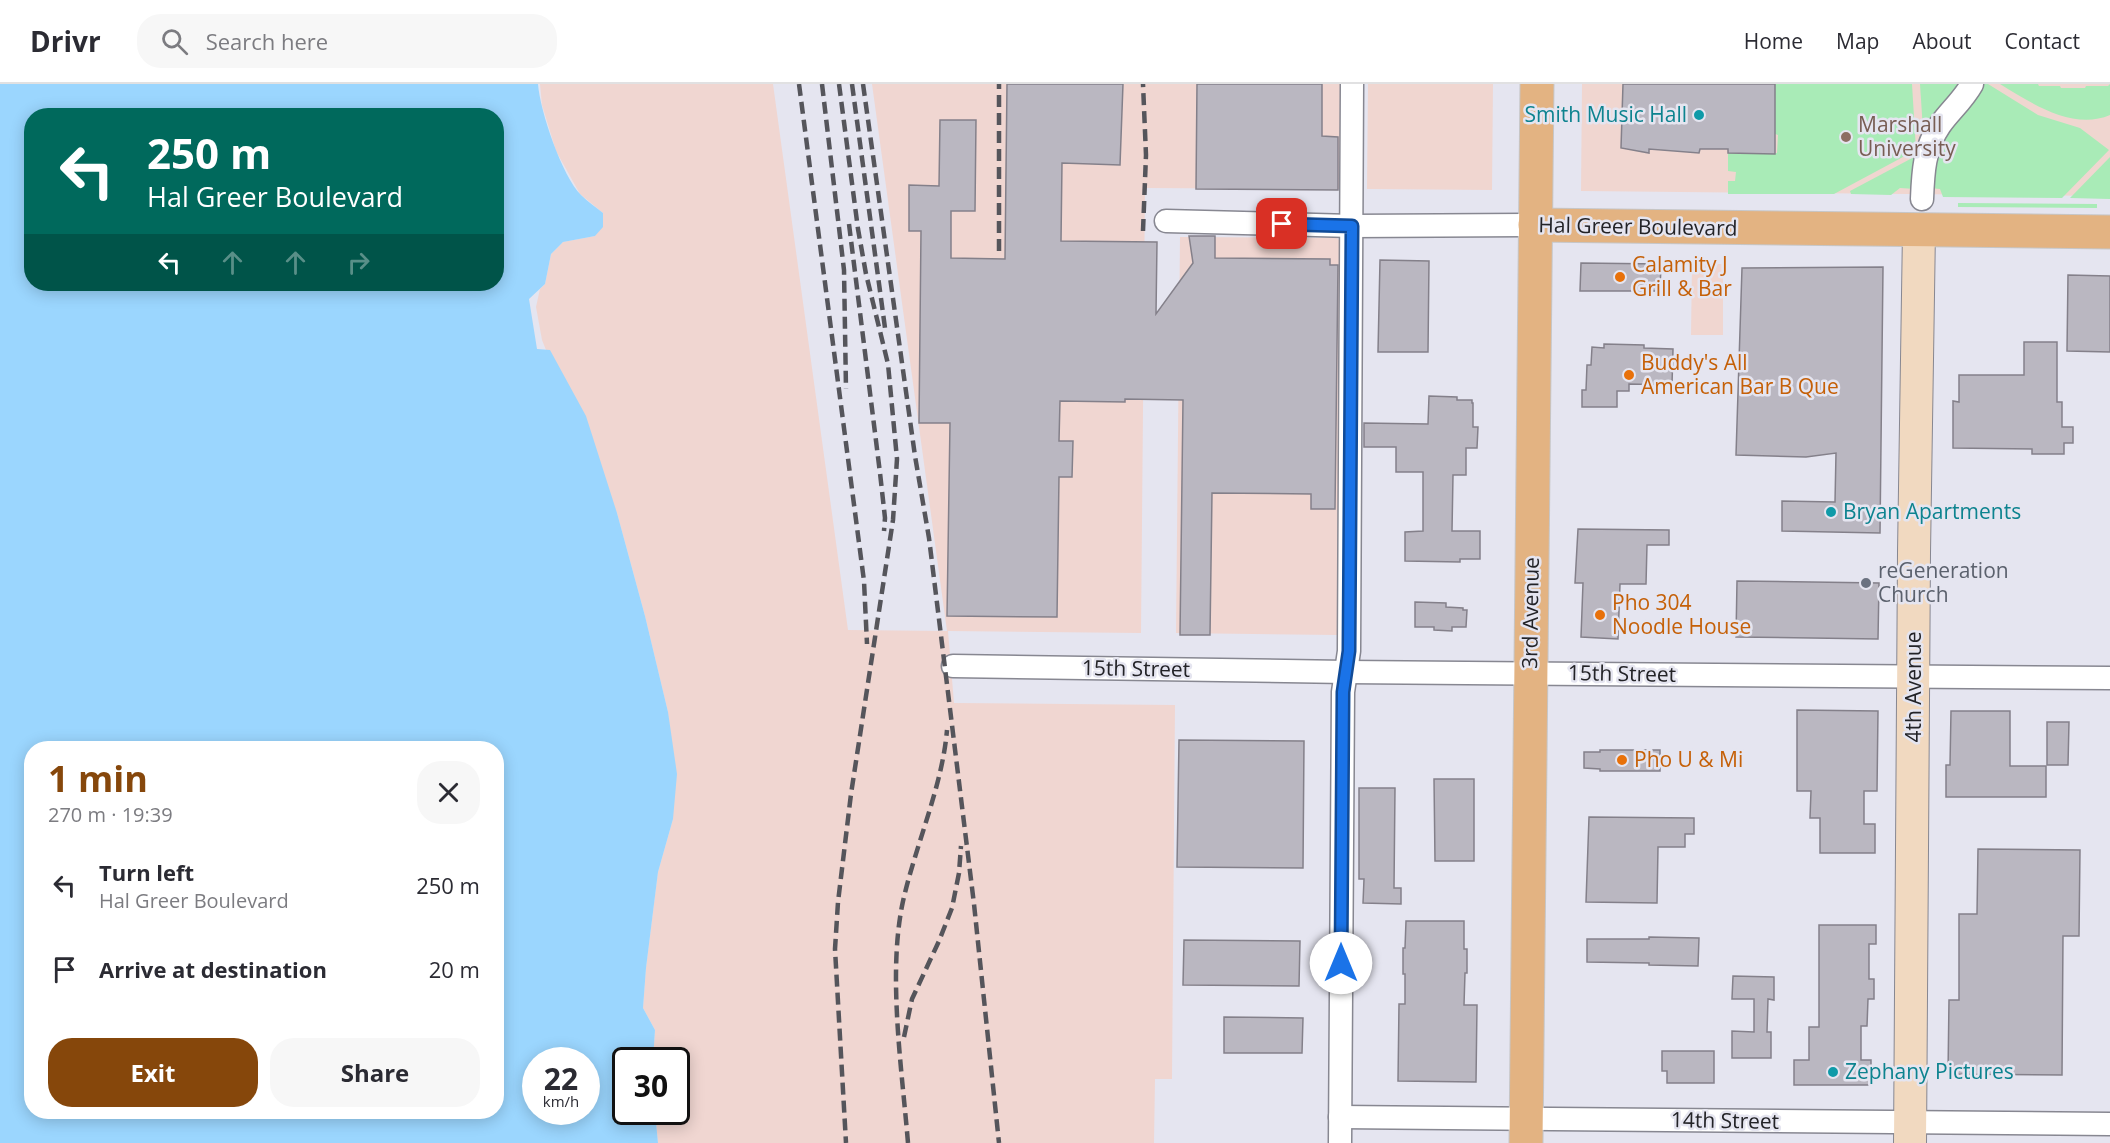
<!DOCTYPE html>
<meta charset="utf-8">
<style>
:root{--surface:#fff;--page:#f7f7f7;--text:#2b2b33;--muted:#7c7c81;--line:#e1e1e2;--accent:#86470b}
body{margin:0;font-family:"Open Sans",sans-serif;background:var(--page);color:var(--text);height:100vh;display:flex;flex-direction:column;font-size:22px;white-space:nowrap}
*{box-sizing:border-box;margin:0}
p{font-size:20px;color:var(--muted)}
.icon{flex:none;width:33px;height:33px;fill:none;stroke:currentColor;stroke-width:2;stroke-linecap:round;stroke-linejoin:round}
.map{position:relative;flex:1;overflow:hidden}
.side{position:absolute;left:24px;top:657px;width:480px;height:378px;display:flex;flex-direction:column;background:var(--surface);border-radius:24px;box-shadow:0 3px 15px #0003}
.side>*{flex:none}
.top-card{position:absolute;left:24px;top:24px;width:480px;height:183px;border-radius:24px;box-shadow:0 3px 15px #0003;background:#00695c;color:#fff;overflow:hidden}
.speed{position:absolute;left:522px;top:963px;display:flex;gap:12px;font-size:30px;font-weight:700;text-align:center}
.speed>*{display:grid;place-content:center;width:78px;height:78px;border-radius:50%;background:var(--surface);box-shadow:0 3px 15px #0003;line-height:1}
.speed small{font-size:15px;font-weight:400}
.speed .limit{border:3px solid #111;border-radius:9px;background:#fff;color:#111}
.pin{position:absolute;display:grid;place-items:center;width:51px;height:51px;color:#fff;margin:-26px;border-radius:12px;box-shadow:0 3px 9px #0006}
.me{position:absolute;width:66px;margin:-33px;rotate:0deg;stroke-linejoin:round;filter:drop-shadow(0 0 4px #0008)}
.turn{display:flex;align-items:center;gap:21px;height:126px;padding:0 24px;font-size:27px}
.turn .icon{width:78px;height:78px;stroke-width:2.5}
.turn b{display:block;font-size:42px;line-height:51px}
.lanes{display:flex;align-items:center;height:57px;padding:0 24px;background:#0003;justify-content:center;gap:30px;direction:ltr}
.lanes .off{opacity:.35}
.round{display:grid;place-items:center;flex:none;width:63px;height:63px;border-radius:24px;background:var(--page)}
.summary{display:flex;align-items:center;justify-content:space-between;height:102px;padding:0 24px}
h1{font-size:36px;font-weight:700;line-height:45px;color:var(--accent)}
.primary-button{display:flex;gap:12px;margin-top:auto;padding:12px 24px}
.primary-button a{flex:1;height:69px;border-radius:24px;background:var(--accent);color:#fff;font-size:24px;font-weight:700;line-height:69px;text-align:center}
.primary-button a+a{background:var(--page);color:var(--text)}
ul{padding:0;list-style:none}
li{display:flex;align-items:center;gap:18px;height:84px;padding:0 24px}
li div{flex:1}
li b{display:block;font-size:22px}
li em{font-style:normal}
header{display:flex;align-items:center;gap:36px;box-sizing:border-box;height:84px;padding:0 30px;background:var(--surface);border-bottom:2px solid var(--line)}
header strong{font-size:28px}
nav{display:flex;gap:33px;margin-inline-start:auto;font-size:21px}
.search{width:420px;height:54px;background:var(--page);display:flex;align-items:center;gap:15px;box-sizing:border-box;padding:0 21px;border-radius:24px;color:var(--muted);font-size:22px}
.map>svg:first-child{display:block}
.industrial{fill:#f0d6d1}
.education{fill:#f0d6d0}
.green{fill:#a9ebb7}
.water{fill:#9bd6fe;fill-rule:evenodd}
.building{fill:#bab7c1;stroke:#84808a;stroke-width:1.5}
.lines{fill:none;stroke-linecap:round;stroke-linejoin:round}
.street-casing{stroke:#878791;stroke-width:25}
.secondary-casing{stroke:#878791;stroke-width:34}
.primary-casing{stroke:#c6c6c7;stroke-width:35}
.street{stroke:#fff;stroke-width:22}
.secondary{stroke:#f1d9c0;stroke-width:32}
.primary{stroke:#e3b382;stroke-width:33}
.rail{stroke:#55555b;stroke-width:4.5;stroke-dasharray:12 6;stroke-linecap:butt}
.route-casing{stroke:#114b97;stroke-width:15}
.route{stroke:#1a73e8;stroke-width:10}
.culture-dot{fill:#0f9aa8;stroke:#e5e5f0;stroke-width:2}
.education-dot{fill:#8d6e63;stroke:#e5e5f0;stroke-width:2}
.food-dot{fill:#e8710a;stroke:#e5e5f0;stroke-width:2}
.worship-dot{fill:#6b7280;stroke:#e5e5f0;stroke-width:2}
.labels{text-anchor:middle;stroke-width:5;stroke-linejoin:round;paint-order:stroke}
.culture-label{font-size:21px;fill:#0d838f;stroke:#e5e5f0;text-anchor:start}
.education-label{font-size:21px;fill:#785e54;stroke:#e5e5f0;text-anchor:start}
.street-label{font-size:21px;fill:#232327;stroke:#e5e5f0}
.food-label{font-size:21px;fill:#c56008;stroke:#e5e5f0;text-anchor:start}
.worship-label{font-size:21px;fill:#5b616d;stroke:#e5e5f0;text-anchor:start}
</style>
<header>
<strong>Drivr</strong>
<div class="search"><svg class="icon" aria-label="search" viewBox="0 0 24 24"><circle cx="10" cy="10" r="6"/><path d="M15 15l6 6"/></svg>Search here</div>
<nav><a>Home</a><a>Map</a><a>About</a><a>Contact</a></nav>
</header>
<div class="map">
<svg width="2110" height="1059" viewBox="0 0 2110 1059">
<rect width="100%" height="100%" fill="#e5e5f0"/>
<!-- industrial -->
<g class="industrial">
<polygon points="540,0 773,0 848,546 947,547 872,0 1342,0 1341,105 1145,104 1141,549 948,547 954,619 1175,621 1172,995 1155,995 1154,1059 658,1059 655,1028 676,1028 676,976 653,976 655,946 643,924 646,884 658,788 673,735 668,628 645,532 617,429 550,267 546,266 542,256 536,223 540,205 545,200 551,170 563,158 595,152 603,129 580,110 556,67 542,21"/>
<polygon points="1180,153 1337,154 1340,157 1337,551 1176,549"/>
</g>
<!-- education -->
<g class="education">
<polygon points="1368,0 1493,0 1492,106 1367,105"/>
<polygon points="1582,0 2110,0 2110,112 1581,107"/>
<polygon points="1692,180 1723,180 1723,251 1691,251"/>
</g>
<!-- green -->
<g class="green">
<polygon points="1775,0 1912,0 1916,66 1834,110 1728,110 1728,97 1735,97 1736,88 1728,87 1728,69 1777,69 1778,51 1775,50"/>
<polygon points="1920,0 1965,0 1924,48 1923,46"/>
<polygon points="1980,0 1988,0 2038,31 2080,44 2109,66 2062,114 1943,113 1940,105 1929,104 1934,68"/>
<path d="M2000,0H2038L2039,2H2060L2061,4H2085L2086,2H2108L2110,0V31C2073,47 2031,19 2000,0Z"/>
<polygon points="1916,72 1915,105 1900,104 1891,111 1851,110 1850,107"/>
<polygon points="2110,73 2110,115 2070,114"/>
<polygon points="1958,119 2097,120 2097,124 1958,123"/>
</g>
<!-- water -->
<path class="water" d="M0,0H538C540,27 562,92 581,111C588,118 596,123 603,129V143L595,152L563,158L551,170L545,200L529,215L537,265L550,266L586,332L617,429L645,532L668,628L677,690L673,735L658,788L646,884L643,924L655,946L653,976H626V1028H655L658,1059H0ZM32,32H496V200H32ZM32,664H496V1028H32ZM536,976H586V1028H536Z"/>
<!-- building -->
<g class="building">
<polygon points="1007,0 1123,0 1120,81 1062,79 1061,157 1157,158 1156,230 1193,179 1189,152 1215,152 1215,174 1330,175 1330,181 1338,181 1335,425 1311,425 1311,410 1212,409 1210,551 1180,551 1183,316 1125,315 1125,318 1060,317 1059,357 1073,357 1072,393 1059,393 1057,533 947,532 950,339 919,339 921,147 909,147 909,101 939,102 940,36 976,36 975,127 951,127 951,174 1005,175"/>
<polygon points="1197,0 1322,0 1322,52 1338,53 1338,106 1196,105"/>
<polygon points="1623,0 1775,0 1775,70 1728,69 1728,65 1700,65 1699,69 1649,65 1649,69 1621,64"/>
<polygon points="1380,176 1429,177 1428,268 1378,268"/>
<polygon points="1581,179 1661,180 1660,207 1580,207"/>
<polygon points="1883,183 1880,449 1782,447 1782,417 1835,418 1836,369 1806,373 1736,371 1742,184"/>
<polygon points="2068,191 2110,192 2110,268 2067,267"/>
<polygon points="2024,258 2057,258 2057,318 2062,318 2062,343 2073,343 2073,359 2064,359 2064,370 2032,370 2032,365 1953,364 1953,317 1959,318 1959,291 2024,291"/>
<polygon points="1604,260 1644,261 1644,264 1673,265 1672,301 1629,300 1629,307 1617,307 1617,323 1582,323 1582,306 1586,306 1587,281 1591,281 1592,263 1604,264"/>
<polygon points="1429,312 1457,313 1457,316 1472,316 1472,319 1473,319 1473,343 1478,343 1477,364 1466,364 1466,391 1453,391 1452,447 1480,447 1480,475 1460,475 1460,478 1405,477 1405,448 1423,447 1423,388 1396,388 1396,363 1364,363 1364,339 1428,340"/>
<polygon points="1578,445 1669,446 1669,461 1647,461 1646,500 1620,500 1618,555 1581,553 1583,499 1575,499"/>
<polygon points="1737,497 1879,499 1878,555 1736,553"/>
<polygon points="1415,518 1446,519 1446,523 1463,524 1463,526 1467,526 1466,543 1452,543 1452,547 1434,546 1434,543 1415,543"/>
<polygon points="1797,626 1878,627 1877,707 1864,707 1864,740 1875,740 1875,769 1820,769 1820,734 1810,734 1811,707 1797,707"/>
<polygon points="1951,627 2010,627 2010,682 2046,682 2046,713 1946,713 1946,681 1950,681"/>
<polygon points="2047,638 2069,638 2068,681 2047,681"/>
<polygon points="1179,656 1304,657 1303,784 1177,783"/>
<polygon points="1600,666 1660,666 1660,687 1600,687 1600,685 1584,684 1584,668 1600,668"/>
<polygon points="1434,695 1474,695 1474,777 1435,777"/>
<polygon points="1359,704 1395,704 1394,804 1401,804 1401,820 1363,819 1364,795 1359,795"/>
<polygon points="1589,733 1694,734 1694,750 1685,750 1685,763 1658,763 1657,819 1586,818"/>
<polygon points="1978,765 2080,766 2079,852 2063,852 2062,991 1948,990 1949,916 1959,916 1959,830 1977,830"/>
<polygon points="1406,837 1464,837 1464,865 1467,865 1467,889 1465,889 1464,921 1477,921 1476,998 1398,997 1399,920 1405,920 1405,890 1403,890 1403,864 1405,864"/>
<polygon points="1819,841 1876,841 1876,860 1869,860 1869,895 1874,895 1874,915 1868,915 1867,942 1861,942 1861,976 1871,976 1871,1001 1794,1001 1794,976 1809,976 1809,943 1819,943"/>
<polygon points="1649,853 1699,854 1698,882 1649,881 1649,879 1587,878 1587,855 1649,855"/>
<polygon points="1184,856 1300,857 1299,902 1183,901"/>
<polygon points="1733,892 1774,893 1774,916 1768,915 1767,948 1771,948 1771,974 1732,974 1732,947 1754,948 1754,915 1732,915"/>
<polygon points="1224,933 1303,934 1302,969 1224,969"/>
<polygon points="1662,967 1714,967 1714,999 1667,999 1667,987 1662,987"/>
</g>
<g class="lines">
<!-- street casing -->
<g class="street-casing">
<g id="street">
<path d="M1922,115C1923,89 1924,64 1940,41C1950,27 1963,16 1972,0"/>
<polyline points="1166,137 1352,142 1535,141"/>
<polyline points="953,582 1346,588 2110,594"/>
<polyline points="1340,1033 2110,1040"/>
<polyline points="1340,1059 1343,608 1349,567 1352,0"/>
</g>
</g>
<!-- secondary casing -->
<g class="secondary-casing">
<polyline id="secondary" points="1910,1059 1914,469 1919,146"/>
</g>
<!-- primary casing -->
<g class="primary-casing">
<g id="primary">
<polyline points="1535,141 2110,148"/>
<polyline points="1526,1059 1537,0"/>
</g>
</g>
<!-- street -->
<use href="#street" class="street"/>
<!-- secondary -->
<use href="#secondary" class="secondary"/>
<!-- primary -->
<use href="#primary" class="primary"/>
<!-- rail -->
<g class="rail">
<polyline points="799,0 864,497 867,560"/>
<polyline points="822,0 844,186 846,305"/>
<polyline points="839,0 858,145 866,190 888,280 897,375 893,436 851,710 838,818 835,865 846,1059"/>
<polyline points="852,0 885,244"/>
<polyline points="863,0 915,372 929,454 974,820 999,1059"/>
<polyline points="849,140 880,389 885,434 884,447"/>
<polyline points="1143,147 1146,71 1143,0"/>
<polyline points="999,167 999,0"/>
<polyline points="904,953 912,915 939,857 952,824 959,789 961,762"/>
<path d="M908,1059C902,986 888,894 902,822C914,764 942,705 947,646"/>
</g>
</g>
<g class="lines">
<!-- route casing -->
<g class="route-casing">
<polyline id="route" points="1282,140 1352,142 1349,567 1343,608 1341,879"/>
</g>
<!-- route -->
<use href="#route" class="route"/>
</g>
<!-- markers -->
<g class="culture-dot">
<circle cx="1699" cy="31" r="6"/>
<circle cx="1831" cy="428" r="6"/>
<circle cx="1833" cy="988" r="6"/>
</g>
<circle class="education-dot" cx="1846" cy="53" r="6"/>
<g class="food-dot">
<circle cx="1620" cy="193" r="6"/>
<circle cx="1629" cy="291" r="6"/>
<circle cx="1600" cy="531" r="6"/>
<circle cx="1622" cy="676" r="6"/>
</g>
<circle class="worship-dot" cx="1866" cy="499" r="6"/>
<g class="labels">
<!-- culture labels -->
<g class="culture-label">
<text x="1687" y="38" text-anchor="end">Smith Music Hall</text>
<text x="1843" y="435">Bryan Apartments</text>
<text x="1845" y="995">Zephany Pictures</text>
</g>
<!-- education labels -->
<g class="education-label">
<text x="1858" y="48">Marshall<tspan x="1858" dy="24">University</tspan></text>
</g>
<!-- street labels -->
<g class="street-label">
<text transform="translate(1638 143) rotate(1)" y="7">Hal Greer Boulevard</text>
<text transform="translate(1531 529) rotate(-89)" y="7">3rd Avenue</text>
<text transform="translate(1136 585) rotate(1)" y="7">15th Street</text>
<text transform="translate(1622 590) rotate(1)" y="7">15th Street</text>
<text transform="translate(1914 603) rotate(-90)" y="7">4th Avenue</text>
<text transform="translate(1725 1037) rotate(1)" y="7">14th Street</text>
</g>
<!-- food labels -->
<g class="food-label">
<text x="1632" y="188">Calamity J<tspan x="1632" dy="24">Grill &amp; Bar</tspan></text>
<text x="1641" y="286">Buddy's All<tspan x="1641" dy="24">American Bar B Que</tspan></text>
<text x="1612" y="526">Pho 304<tspan x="1612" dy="24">Noodle House</tspan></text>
<text x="1634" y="683">Pho U &amp; Mi</text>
</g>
<!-- worship labels -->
<g class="worship-label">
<text x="1878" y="494">reGeneration<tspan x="1878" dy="24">Church</tspan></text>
</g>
</g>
</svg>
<div class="speed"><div>22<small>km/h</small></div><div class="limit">30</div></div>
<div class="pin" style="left:1282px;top:140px;background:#d93025"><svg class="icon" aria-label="arrive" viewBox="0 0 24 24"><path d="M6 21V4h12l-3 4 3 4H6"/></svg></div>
<svg class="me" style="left:1341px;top:879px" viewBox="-20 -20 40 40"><circle r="19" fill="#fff"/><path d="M0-13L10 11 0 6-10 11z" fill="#1a73e8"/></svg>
<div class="top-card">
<div class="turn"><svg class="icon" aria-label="left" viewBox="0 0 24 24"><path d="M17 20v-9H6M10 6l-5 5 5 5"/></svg><div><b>250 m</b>Hal Greer Boulevard</div></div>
<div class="lanes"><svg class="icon" aria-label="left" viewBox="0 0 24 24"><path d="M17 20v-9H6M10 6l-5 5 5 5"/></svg><svg class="icon off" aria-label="ahead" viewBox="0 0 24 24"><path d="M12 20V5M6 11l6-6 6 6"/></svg><svg class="icon off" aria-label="ahead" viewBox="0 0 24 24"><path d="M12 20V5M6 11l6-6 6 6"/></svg><svg class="icon off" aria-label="right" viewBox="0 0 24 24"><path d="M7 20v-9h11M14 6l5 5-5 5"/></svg></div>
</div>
<section class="side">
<div class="summary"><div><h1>1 min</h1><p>270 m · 19:39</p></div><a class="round"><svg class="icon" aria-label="close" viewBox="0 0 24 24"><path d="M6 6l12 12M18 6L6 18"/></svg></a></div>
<ul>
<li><svg class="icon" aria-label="left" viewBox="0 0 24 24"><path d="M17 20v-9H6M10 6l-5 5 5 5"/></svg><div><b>Turn left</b><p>Hal Greer Boulevard</p></div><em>250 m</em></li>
<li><svg class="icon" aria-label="arrive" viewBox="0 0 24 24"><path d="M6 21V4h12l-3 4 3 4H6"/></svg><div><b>Arrive at destination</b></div><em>20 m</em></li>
</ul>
<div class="primary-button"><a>Exit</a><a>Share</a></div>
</section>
</div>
